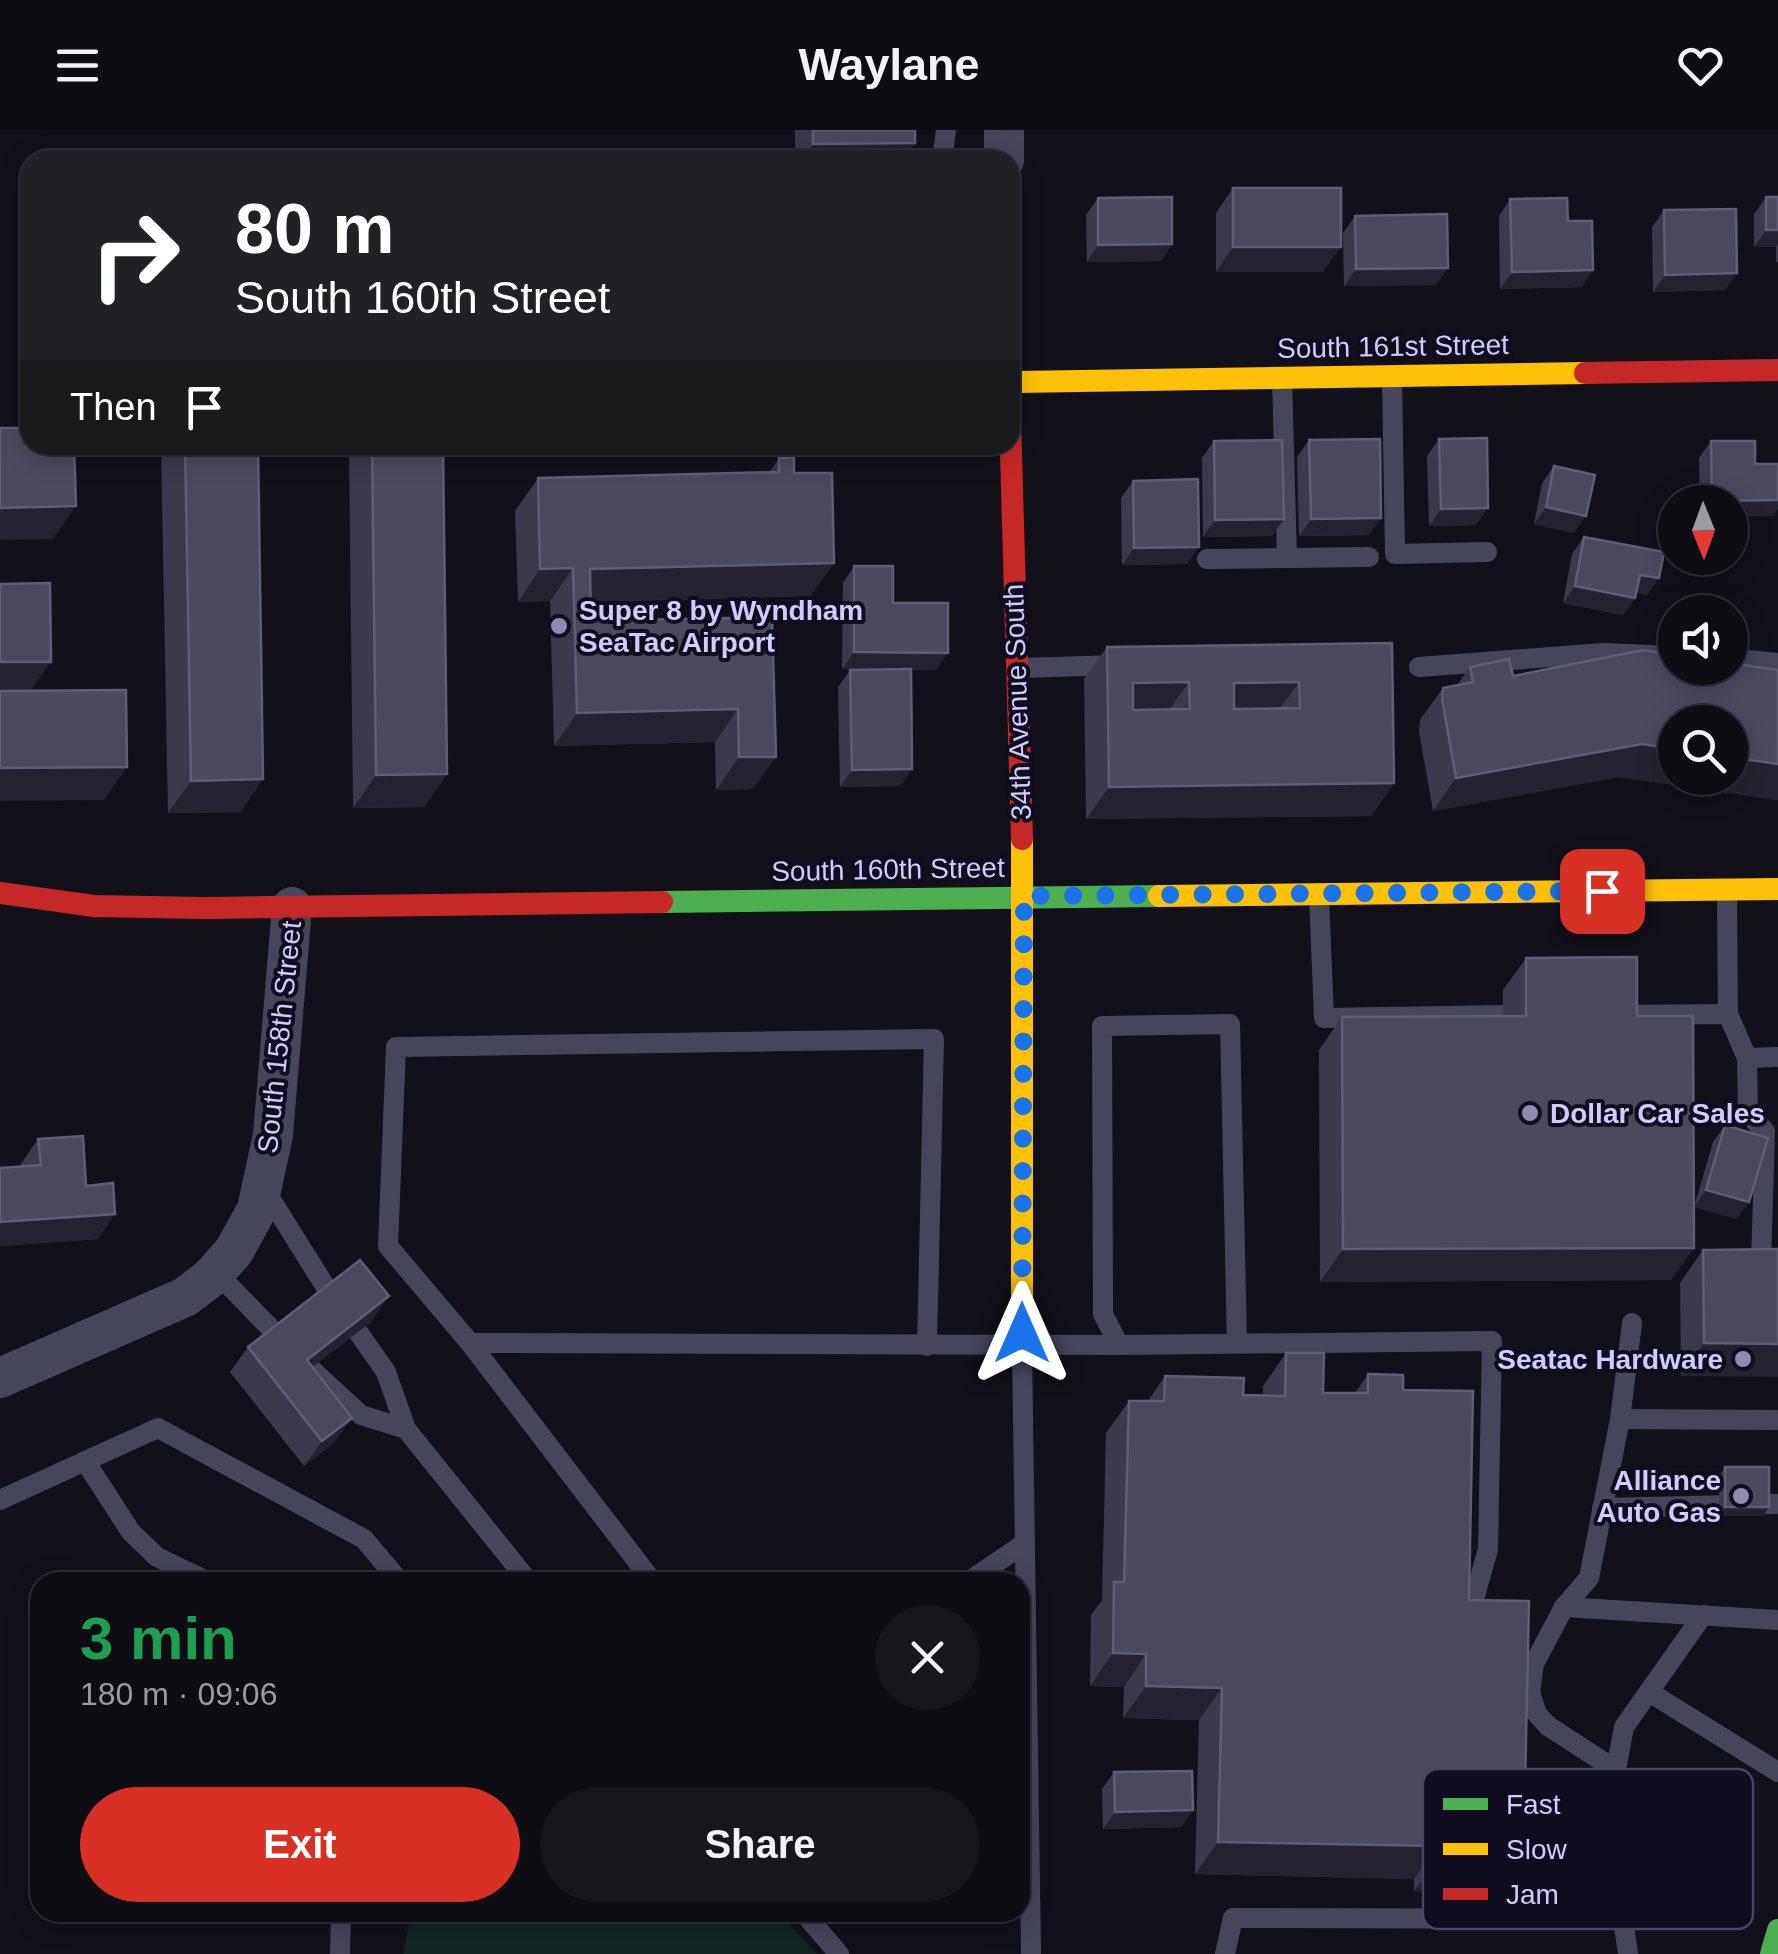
<!DOCTYPE html>
<meta charset="utf-8">
<style>
:root{--surface:#0e0d14;--page:#17161d;--text:#f1f3f6;--muted:#9b9ca0;--line:#2e2d34;--accent:#d93025}
body{margin:0;font-family:Arial,sans-serif;background:var(--page);color:var(--text);height:100vh;display:flex;flex-direction:column;font-size:38px;white-space:nowrap}
*{box-sizing:border-box;margin:0}
p{font-size:32px;color:var(--muted)}
.icon{flex:none;width:55px;height:55px;fill:none;stroke:currentColor;stroke-width:2;stroke-linecap:round;stroke-linejoin:round}
.map{position:relative;flex:1;overflow:hidden}
.sheet{position:absolute;left:30px;top:1442px;width:1000px;height:350px;display:flex;flex-direction:column;background:var(--surface);border-radius:30px;box-shadow:0 5px 25px #0003,0 0 0 2px var(--line)}
.sheet>*{flex:none}
.banner{position:absolute;left:20px;top:20px;width:1000px;height:305px;border-radius:30px;box-shadow:0 5px 25px #0003,0 0 0 2px var(--line);background:#202124;color:#fff;overflow:hidden}
.needle{width:65px;rotate:179deg}
.tools{position:absolute;left:1658px;top:355px;display:grid;gap:20px}
.tools a{display:grid;place-items:center;width:90px;height:90px;border-radius:50%;background:var(--surface);box-shadow:0 5px 25px #0003,0 0 0 2px var(--line);font-size:50px}
.pin{position:absolute;display:grid;place-items:center;width:85px;height:85px;color:#fff;margin:-42px;border-radius:20px;box-shadow:0 5px 15px #0006}
.me{position:absolute;width:110px;margin:-55px;rotate:0deg;stroke-linejoin:round;filter:drop-shadow(0 0 8px #0008)}
.turn{display:flex;align-items:center;gap:35px;height:210px;padding:0 50px;font-size:45px}
.turn .icon{width:130px;height:130px;stroke-width:2.5}
.turn b{display:block;font-size:70px;line-height:85px}
.then{display:flex;align-items:center;height:95px;padding:0 50px;background:#0003;gap:20px;font-size:38px}
.round{display:grid;place-items:center;flex:none;width:105px;height:105px;border-radius:52px;background:var(--page)}
.headline{display:flex;align-items:center;justify-content:space-between;height:170px;padding:0 50px}
h1{font-size:60px;font-weight:700;line-height:75px;color:#1e9e55}
.cta{display:flex;gap:20px;margin-top:auto;padding:20px 50px}
.cta a{flex:1;height:115px;border-radius:60px;background:var(--accent);color:#fff;font-size:40px;font-weight:700;line-height:115px;text-align:center}
.cta a+a{background:var(--page);color:var(--text)}
header{display:flex;justify-content:space-between;align-items:center;height:130px;padding:0 50px;background:var(--surface);font-size:45px;font-weight:700}
.map>svg:first-child{display:block}
.green{fill:#102524}
.lines{fill:none;stroke-linecap:round;stroke-linejoin:round}
.lane{stroke:#46465b;stroke-width:20}
.street{stroke:#46465b;stroke-width:40}
.fast{stroke:#4caf50;stroke-width:22}
.slow{stroke:#ffc107;stroke-width:22}
.jam{stroke:#c62828;stroke-width:22}
.wall{fill:#3b394a}
.shaded-wall{fill:#24222e}
.building{fill:#4b495d;stroke:#605d76;stroke-width:2.5;fill-rule:evenodd}
.route{stroke:#1a73e8;stroke-width:18;stroke-dasharray:0 32.4}
.poi-dot{fill:#8e8bae;stroke:#0f0d1e;stroke-width:4}
.labels{text-anchor:middle;stroke-width:8;stroke-linejoin:round;paint-order:stroke}
.street-label{font-size:28px;fill:#d0ccfd;stroke:#0f0d1e}
.poi-label{font-size:28px;font-weight:bold;fill:#d0ccfd;stroke:#0f0d1e;text-anchor:start}
.key{fill:#0f0d1e;stroke:#494661;stroke-width:2.5}
.key-label{font-size:28px;fill:#d0ccfd}
</style>
<header><svg class="icon" aria-label="menu" viewBox="0 0 24 24"><path d="M4 6h16M4 12h16M4 18h16"/></svg>Waylane<svg class="icon" aria-label="heart" viewBox="0 0 24 24"><path d="M12 20l-8-8c-3-5 5-10 8-4 3-6 11-1 8 4z"/></svg></header>
<div class="map">
<svg width="1778" height="1824" viewBox="0 0 1778 1824">
<rect width="100%" height="100%" fill="#12111a"/>
<!-- green -->
<polygon class="green" points="411,1782 779,1783 817,1824 403,1824"/>
<g class="lines">
<!-- lane -->
<g class="lane">
<polyline points="942,30 946,0"/>
<polyline points="1392,248 1395,424 1487,422"/>
<polyline points="1282,250 1287,428"/>
<polyline points="1207,429 1369,427"/>
<polyline points="1730,528 1778,533"/>
<polyline points="1419,537 1603,523 1675,526"/>
<polyline points="1021,538 1117,535"/>
<polyline points="1727,761 1728,884"/>
<polyline points="1319,766 1324,888 1503,885"/>
<polyline points="1614,885 1728,884 1747,928 1778,927"/>
<polyline points="1747,928 1748,984 1765,1001 1761,1134"/>
<polyline points="265,1060 330,1164"/>
<polyline points="216,1142 278,1206"/>
<polyline points="470,1213 653,1452"/>
<polyline points="1237,1214 1230,894 1102,896 1103,1184 1119,1215 1492,1211 1488,1419 1468,1491"/>
<polyline points="927,1216 934,909 396,917 388,1116 470,1213 1119,1215"/>
<polyline points="1022,1221 1031,1824"/>
<polyline points="310,1238 361,1285 406,1299 386,1242 358,1202"/>
<polyline points="1620,1289 1778,1290"/>
<polyline points="406,1299 529,1452"/>
<polyline points="85,1331 131,1402 157,1427 209,1452"/>
<polyline points="0,1370 158,1298 364,1409 400,1452"/>
<polyline points="1602,1378 1778,1374"/>
<polyline points="968,1452 1025,1413"/>
<polyline points="1564,1477 1778,1490"/>
<polyline points="1649,1562 1778,1642"/>
<polyline points="1616,1640 1548,1596 1537,1584 1530,1562 1534,1534 1564,1477 1589,1448 1620,1289 1632,1193"/>
<polyline points="803,1782 839,1824"/>
<polyline points="340,1824 341,1782"/>
<polyline points="1225,1824 1233,1788 1624,1789"/>
<polyline points="1628,1824 1608,1683 1624,1597 1703,1485"/>
</g>
<!-- street -->
<g class="street">
<polyline points="1004,0 1004,30"/>
<polyline points="0,1248 185,1167 210,1148 234,1121 257,1079 273,1005 292,777"/>
</g>
<!-- fast -->
<g class="fast">
<polyline points="662,772 1159,766"/>
<polyline points="1771,1824 1778,1800"/>
</g>
<!-- slow -->
<g class="slow">
<polyline points="1010,252 1585,243"/>
<polyline points="1159,766 1778,759"/>
<polyline points="1022,1217 1022,709"/>
</g>
<!-- jam -->
<g class="jam">
<polyline points="1585,243 1778,240"/>
<polyline points="1010,288 1022,709"/>
<polyline points="0,763 94,776 205,778 662,772"/>
</g>
</g>
<!-- wall -->
<g class="wall">
<polygon points="795,0 915,0 915,13 905,28 914,30 795,30"/>
<polygon points="1233,58 1323,142 1216,142 1216,83"/>
<polygon points="1766,67 1778,67 1778,132 1776,132 1776,117 1754,117 1754,84"/>
<polygon points="1098,68 1172,114 1161,131 1087,132 1086,85"/>
<polygon points="1510,69 1568,91 1593,140 1581,157 1500,159 1499,86"/>
<polygon points="1664,80 1725,160 1653,162 1652,97"/>
<polygon points="1355,86 1436,155 1344,156 1343,103"/>
<polygon points="1439,309 1476,395 1429,396 1427,326"/>
<polygon points="1309,310 1369,405 1299,406 1297,327"/>
<polygon points="1214,311 1284,389 1272,406 1203,407 1202,328"/>
<polygon points="1711,311 1755,334 1773,386 1730,372 1700,372 1699,328"/>
<polygon points="161,315 258,315 241,682 168,683"/>
<polygon points="349,315 443,315 447,644 424,677 353,678"/>
<polygon points="779,328 794,343 811,466 591,472 591,491 772,487 753,659 716,660 715,612 554,616 550,471 518,472 515,381 538,348 769,343"/>
<polygon points="1554,336 1574,403 1534,394 1542,353"/>
<polygon points="1133,351 1187,434 1122,435 1121,368"/>
<polygon points="1584,407 1647,465 1636,463 1635,468 1623,485 1563,473 1572,424"/>
<polygon points="854,436 893,473 936,540 911,540 912,639 900,656 840,657 838,557 850,540 884,539 842,539 843,453"/>
<polygon points="1392,513 1394,653 1371,686 1086,689 1084,549 1107,517"/>
<polygon points="1470,537 1513,546 1778,538 1778,670 1619,647 1433,681 1419,602 1420,590 1443,558 1457,555"/>
<polygon points="1526,828 1637,886 1694,1077 1713,1012 1725,995 1737,1089 1694,1077 1671,1150 1320,1152 1319,920 1342,887 1503,886 1503,860"/>
<polygon points="38,1009 86,1056 98,1109 0,1116 0,1038 21,1036 21,1034"/>
<polygon points="1778,1119 1681,1246 1680,1153 1703,1120"/>
<polygon points="371,1192 312,1237 334,1313 304,1336 230,1242 248,1217"/>
<polygon points="1286,1223 1323,1263 1355,1263 1368,1244 1403,1260 1469,1470 1520,1664 1520,1684 1507,1702 1483,1763 1414,1761 1414,1749 1195,1744 1199,1590 1123,1588 1124,1557 1090,1556 1091,1485 1102,1470 1106,1303 1129,1271 1148,1271 1165,1246 1243,1265 1263,1265 1263,1256"/>
<polygon points="1725,1337 1769,1377 1763,1386 1719,1386 1719,1346"/>
<polygon points="1114,1642 1193,1680 1181,1697 1103,1699 1102,1659"/>
</g>
<!-- shaded-wall -->
<g class="shaded-wall">
<polygon points="915,13 903,30 802,30 813,14"/>
<polygon points="1766,100 1778,100 1778,114 1776,117 1754,117"/>
<polygon points="1172,114 1161,131 1087,132 1098,115"/>
<polygon points="1233,117 1341,117 1323,142 1216,142"/>
<polygon points="1448,138 1436,155 1344,156 1356,139"/>
<polygon points="1593,140 1581,157 1500,159 1512,142"/>
<polygon points="1737,143 1725,160 1653,162 1665,145"/>
<polygon points="1778,370 1778,379 1773,386 1730,387 1730,372 1711,372 1712,371"/>
<polygon points="76,376 53,409 0,410 0,378"/>
<polygon points="1546,377 1586,386 1574,403 1534,394"/>
<polygon points="1488,378 1476,395 1429,396 1441,379"/>
<polygon points="1381,388 1369,405 1299,406 1311,389"/>
<polygon points="1284,389 1272,406 1203,407 1215,390"/>
<polygon points="1199,417 1187,434 1122,435 1134,418"/>
<polygon points="834,433 811,466 574,472 590,439"/>
<polygon points="573,438 550,471 518,472 540,439"/>
<polygon points="1640,445 1659,448 1647,465 1628,462"/>
<polygon points="1575,456 1635,468 1623,485 1563,473"/>
<polygon points="854,522 948,523 936,540 842,539"/>
<polygon points="0,532 51,532 28,564 0,565"/>
<polygon points="1189,552 1166,584 1110,585 1133,553"/>
<polygon points="1299,552 1276,584 1211,586 1234,553"/>
<polygon points="738,579 715,612 554,616 577,583"/>
<polygon points="1642,614 1675,619 1675,648 1730,648 1730,627 1778,634 1778,670 1619,647 1433,681 1456,648"/>
<polygon points="739,627 776,627 753,659 716,660"/>
<polygon points="127,637 104,670 0,671 0,638"/>
<polygon points="912,639 900,656 840,657 852,640"/>
<polygon points="447,644 424,677 353,678 376,645"/>
<polygon points="263,649 241,682 168,683 191,651"/>
<polygon points="1394,653 1371,686 1086,689 1109,657"/>
<polygon points="1706,1060 1749,1072 1737,1089 1694,1077"/>
<polygon points="115,1084 98,1109 0,1116 0,1092"/>
<polygon points="1694,1118 1671,1150 1320,1152 1343,1119"/>
<polygon points="389,1166 371,1192 289,1255 307,1230"/>
<polygon points="1704,1213 1778,1214 1778,1247 1681,1246"/>
<polygon points="352,1288 334,1313 304,1336 322,1311"/>
<polygon points="1725,1377 1769,1377 1763,1386 1719,1386"/>
<polygon points="1113,1523 1146,1524 1124,1557 1090,1556"/>
<polygon points="1146,1556 1222,1558 1199,1590 1123,1588"/>
<polygon points="1193,1680 1181,1697 1103,1699 1115,1682"/>
<polygon points="1507,1683 1520,1684 1497,1716"/>
<polygon points="1218,1712 1437,1716 1414,1749 1195,1744"/>
<polygon points="1437,1728 1506,1730 1483,1763 1414,1761"/>
</g>
<!-- building -->
<g class="building">
<polygon points="813,0 915,0 915,13 813,14"/>
<polygon points="914,28 914,30 836,30 836,29"/>
<rect x="1233" y="58" width="108" height="59"/>
<polygon points="1172,67 1172,114 1098,115 1098,68"/>
<rect x="1766" y="67" width="12" height="33"/>
<polygon points="1567,68 1568,91 1592,91 1593,140 1512,142 1510,69"/>
<polygon points="1736,79 1737,143 1665,145 1664,80"/>
<polygon points="1447,84 1448,138 1356,139 1355,86"/>
<polygon points="0,298 30,298 30,315 74,315 76,376 0,378"/>
<polygon points="1487,308 1488,378 1441,379 1439,309"/>
<polygon points="1380,309 1381,388 1311,389 1309,310"/>
<polygon points="1282,310 1284,389 1215,390 1214,311"/>
<polygon points="1711,311 1755,311 1755,334 1778,334 1778,370 1712,371"/>
<polygon points="185,315 258,315 263,649 191,651"/>
<polygon points="372,315 443,315 447,644 376,645"/>
<polygon points="794,327 794,343 832,343 834,433 590,439 591,491 772,487 776,627 739,627 738,579 577,583 573,438 540,439 538,348 779,342 779,328"/>
<polygon points="1554,336 1595,345 1586,386 1546,377"/>
<polygon points="1198,349 1199,417 1134,418 1133,351"/>
<polygon points="1584,407 1664,422 1659,448 1640,445 1635,468 1575,456"/>
<polygon points="854,436 893,436 893,473 948,473 948,523 854,522"/>
<polygon points="50,453 51,532 0,532 0,454"/>
<path d="M1392,513L1394,653L1109,657L1107,517ZM1189,552L1190,579L1133,580V553ZM1299,552L1300,578L1234,579V553Z"/>
<polygon points="1643,520 1675,525 1675,538 1730,538 1730,533 1778,540 1778,634 1730,627 1730,592 1675,592 1675,619 1642,614 1456,648 1442,569 1443,558 1473,552 1470,537 1509,529 1513,546"/>
<polygon points="911,539 912,639 852,640 850,540"/>
<polygon points="126,560 127,637 0,638 0,561"/>
<polygon points="1637,827 1637,886 1693,886 1694,1118 1343,1119 1342,887 1526,886 1526,828"/>
<polygon points="1725,995 1768,1008 1749,1072 1706,1060"/>
<polygon points="83,1006 86,1056 113,1053 115,1084 0,1092 0,1038 41,1035 38,1009"/>
<polygon points="1778,1119 1778,1214 1704,1213 1703,1120"/>
<polygon points="360,1130 389,1166 307,1230 352,1288 322,1311 248,1217"/>
<polygon points="1286,1223 1324,1223 1323,1263 1368,1263 1368,1244 1403,1245 1403,1260 1473,1261 1469,1470 1529,1471 1525,1656 1520,1657 1520,1684 1507,1683 1506,1730 1437,1728 1437,1716 1218,1712 1222,1558 1146,1556 1146,1524 1113,1523 1114,1452 1124,1452 1129,1271 1164,1271 1165,1246 1244,1248 1243,1265 1285,1266"/>
<rect x="1725" y="1337" width="44" height="40"/>
<polygon points="1192,1641 1193,1680 1115,1682 1114,1642"/>
</g>
<g class="lines">
<!-- route -->
<polyline class="route" points="1022,1203 1024,766 1602,761"/>
</g>
<!-- markers -->
<g class="poi-dot">
<circle cx="559" cy="496" r="10"/>
<circle cx="1530" cy="983" r="10"/>
<circle cx="1743" cy="1229" r="10"/>
<circle cx="1741" cy="1366" r="10"/>
</g>
<g class="labels">
<!-- street labels -->
<g class="street-label">
<text transform="translate(1393 216) rotate(-1)" y="10">South 161st Street</text>
<text transform="translate(1017 572) rotate(-92)" y="10">34th Avenue South</text>
<text transform="translate(888 739) rotate(-1)" y="10">South 160th Street</text>
<text transform="translate(279 907) rotate(-84)" y="10">South 158th Street</text>
</g>
<!-- poi labels -->
<g class="poi-label">
<text x="579" y="490">Super 8 by Wyndham<tspan x="579" dy="32">SeaTac Airport</tspan></text>
<text x="1550" y="993">Dollar Car Sales</text>
<text x="1723" y="1239" text-anchor="end">Seatac Hardware</text>
<text x="1721" y="1360" text-anchor="end">Alliance<tspan x="1721" dy="32">Auto Gas</tspan></text>
</g>
</g>
<!-- legend -->
<rect x="1423" y="1639" width="330" height="160" rx="15" class="key"/>
<rect x="1443" y="1668" width="45" height="12" fill="#4caf50"/>
<rect x="1443" y="1713" width="45" height="12" fill="#ffc107"/>
<rect x="1443" y="1758" width="45" height="12" fill="#c62828"/>
<g class="key-label">
<text x="1506" y="1684">Fast</text>
<text x="1506" y="1729">Slow</text>
<text x="1506" y="1774">Jam</text>
</g>
</svg>
<div class="tools">
<a><svg class="needle" viewBox="-14 -14 28 28"><path d="M0-13l5 13h-10z" fill="#e53935"/><path d="M0 13l5-13h-10z" fill="#9b9ca0"/></svg></a>
<a><svg class="icon" aria-label="sound" viewBox="0 0 24 24"><path d="M4 9h4l5-4v14l-5-4H4zM17 9q2 3 0 6"/></svg></a>
<a><svg class="icon" aria-label="search" viewBox="0 0 24 24"><circle cx="10" cy="10" r="6"/><path d="M15 15l6 6"/></svg></a>
</div>
<div class="pin" style="left:1602px;top:761px;background:#d93025"><svg class="icon" aria-label="arrive" viewBox="0 0 24 24"><path d="M6 21V4h12l-3 4 3 4H6"/></svg></div>
<svg class="me" style="left:1022px;top:1203px" viewBox="-20 -20 40 40"><path d="M0-17L14 15 0 8-14 15z" fill="#1a73e8" stroke="#fff" stroke-width="4"/></svg>
<div class="banner">
<div class="turn"><svg class="icon" aria-label="right" viewBox="0 0 24 24"><path d="M7 20v-9h11M14 6l5 5-5 5"/></svg><div><b>80 m</b>South 160th Street</div></div>
<div class="then">Then<svg class="icon" aria-label="arrive" viewBox="0 0 24 24"><path d="M6 21V4h12l-3 4 3 4H6"/></svg></div>
</div>
<section class="sheet">
<div class="headline"><div><h1>3 min</h1><p>180 m · 09:06</p></div><a class="round"><svg class="icon" aria-label="close" viewBox="0 0 24 24"><path d="M6 6l12 12M18 6L6 18"/></svg></a></div>
<div class="cta"><a>Exit</a><a>Share</a></div>
</section>
</div>
